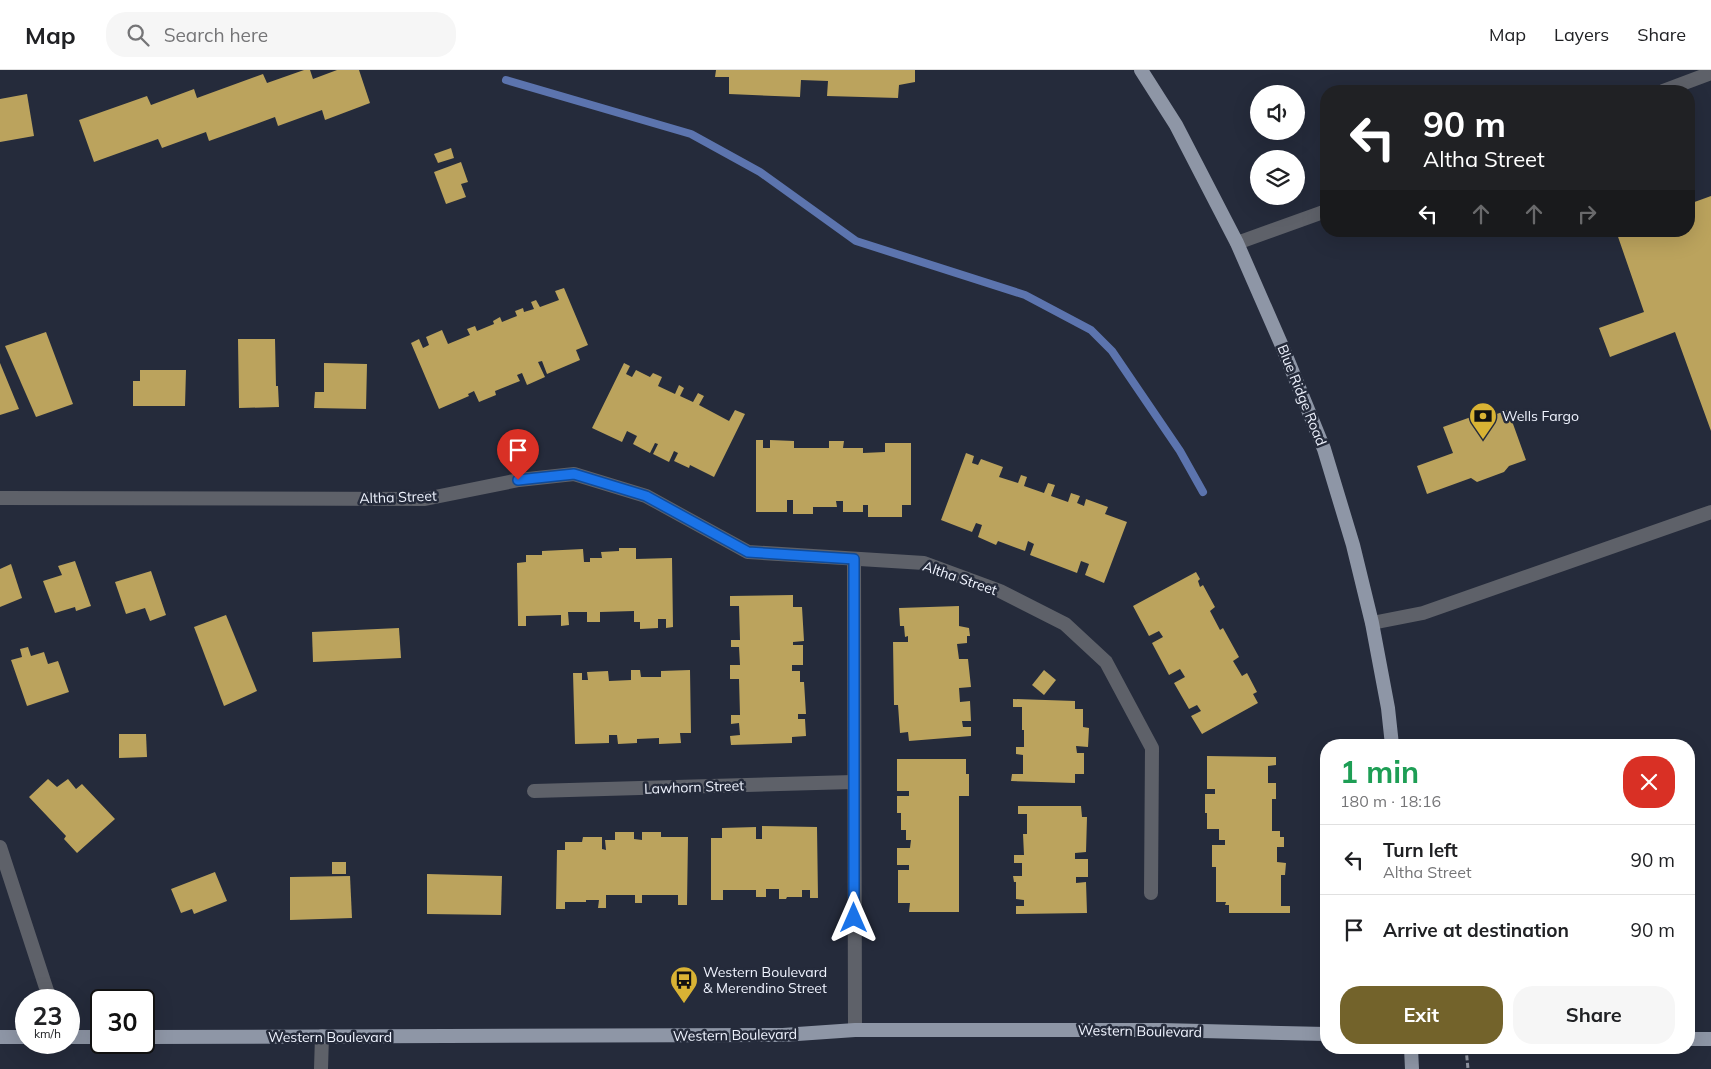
<!DOCTYPE html>
<meta charset="utf-8">
<style>
:root{--surface:#fff;--page:#f6f6f6;--text:#202124;--muted:#757577;--line:#e0e0e0;--accent:#73632b}
body{margin:0;font-family:Mulish,sans-serif;background:var(--page);color:var(--text);height:100vh;display:flex;flex-direction:column;font-size:19px;white-space:nowrap}
*{box-sizing:border-box;margin:0}
p{font-size:16px;color:var(--muted)}
.icon{flex:none;width:28px;height:28px;fill:none;stroke:currentColor;stroke-width:2;stroke-linecap:round;stroke-linejoin:round}
.map{position:relative;flex:1;overflow:hidden}
.details{position:absolute;left:1320px;top:669px;width:375px;height:315px;display:flex;flex-direction:column;background:var(--surface);border-radius:20px;box-shadow:0 5px 20px #0002}
.details>*{flex:none}
.hud{position:absolute;left:1320px;top:15px;width:375px;height:152px;border-radius:20px;box-shadow:0 5px 20px #0002;background:#202124;color:#fff;overflow:hidden}
.tools{position:absolute;left:1250px;top:15px;display:grid;gap:10px}
.tools a{display:grid;place-items:center;width:55px;height:55px;border-radius:50%;background:var(--surface);box-shadow:0 5px 20px #0002;font-size:25px}
.speed{position:absolute;left:15px;top:919px;display:flex;gap:10px;font-size:25px;font-weight:700;text-align:center}
.speed>*{display:grid;place-content:center;width:65px;height:65px;border-radius:50%;background:var(--surface);box-shadow:0 5px 20px #0002;line-height:1}
.speed small{font-size:12px;font-weight:400}
.speed .limit{border:2px solid #111;border-radius:8px;background:#fff;color:#111}
.pin{position:absolute;display:grid;place-items:center;width:42px;height:42px;color:#fff;margin:-51px -21px;border-radius:50% 50% 50% 0;rotate:-45deg;box-shadow:0 0 5px #0007}
.pin .icon{rotate:45deg}
.me{position:absolute;width:55px;margin:-28px;rotate:0deg;stroke-linejoin:round;filter:drop-shadow(0 0 4px #0008)}
.turn{display:flex;align-items:center;gap:18px;height:105px;padding:0 20px;font-size:22px}
.turn .icon{width:65px;height:65px;stroke-width:2.5}
.turn b{display:block;font-size:35px;line-height:42px}
.lanes{display:flex;align-items:center;height:48px;padding:0 20px;background:#0003;justify-content:center;gap:25px;direction:ltr}
.lanes .off{opacity:.35}
.round{display:grid;place-items:center;flex:none;width:52px;height:52px;border-radius:20px;background:var(--page)}
.summary{display:flex;align-items:center;justify-content:space-between;height:85px;padding:0 20px}
h1{font-size:30px;font-weight:700;line-height:38px;color:#1e9e55}
.action{display:flex;gap:10px;margin-top:auto;padding:10px 20px}
.action a{flex:1;height:58px;border-radius:20px;background:var(--accent);color:#fff;font-size:20px;font-weight:700;line-height:58px;text-align:center}
.action a+a{background:var(--page);color:var(--text)}
ul{padding:0;list-style:none}
li{display:flex;align-items:center;gap:15px;height:70px;padding:0 20px;border-top:1px solid var(--line)}
li div{flex:1}
li b{display:block;font-size:19px}
li em{font-style:normal}
header{display:flex;align-items:center;gap:30px;box-sizing:border-box;height:70px;padding:0 25px;background:var(--surface);border-bottom:1px solid var(--line)}
header strong{font-size:24px}
nav{display:flex;gap:28px;margin-inline-start:auto;font-size:18px}
.search{width:350px;height:45px;background:var(--page);display:flex;align-items:center;gap:12px;box-sizing:border-box;padding:0 18px;border-radius:20px;color:var(--muted);font-size:19px}
.map>svg:first-child{display:block}
.lines{fill:none;stroke-linecap:round;stroke-linejoin:round}
.stream{stroke:#5c74ae;stroke-width:8}
.building{fill:#bba35d}
.path{stroke:#9398a5;stroke-width:3;stroke-dasharray:5 2.5;stroke-linecap:butt}
.service{stroke:#5e6169;stroke-width:14}
.minor{stroke:#5e6169;stroke-width:14}
.tertiary{stroke:#5e6169;stroke-width:14}
.primary{stroke:#8e96a6;stroke-width:14}
.route-casing{stroke:#114b97;stroke-width:12}
.route{stroke:#1a73e8;stroke-width:9}
.labels{text-anchor:middle;stroke-width:5;stroke-linejoin:round;paint-order:stroke}
.street-label{font-size:14px;fill:#f0f4ff;stroke:#252b3b}
.poi-label{font-size:14px;fill:#f0f4ff;stroke:#252b3b;text-anchor:start}
</style>
<header>
<strong>Map</strong>
<div class="search"><svg class="icon" aria-label="search" viewBox="0 0 24 24"><circle cx="10" cy="10" r="6"/><path d="M15 15l6 6"/></svg>Search here</div>
<nav><a>Map</a><a>Layers</a><a>Share</a></nav>
</header>
<div class="map">
<svg width="1711" height="999" viewBox="0 0 1711 999">
<rect width="100%" height="100%" fill="#252b3b"/>
<g class="lines">
<!-- stream -->
<polyline class="stream" points="506,10 691,64 760,102 856,171 1025,225 1091,260 1112,281 1180,381 1203,422"/>
</g>
<!-- building -->
<g class="building">
<polygon points="304,0 310,0 313,9 337,0 359,0 370,33 325,50 322,40 278,56 275,47 209,71 206,62 162,78 158,69 94,92 79,50 147,26 151,35 194,19 197,28 263,4 267,13"/>
<polygon points="716,0 915,0 915,12 899,15 898,28 827,26 828,11 801,10 800,27 729,24 729,7 715,7"/>
<polygon points="27,24 34,66 0,72 0,29"/>
<polygon points="451,78 454,88 438,93 434,84"/>
<polygon points="461,92 468,112 461,114 466,127 446,134 434,102"/>
<polygon points="1711,126 1711,361 1675,262 1610,287 1599,258 1644,242 1616,161 1689,161 1689,134"/>
<polygon points="564,218 588,275 576,280 580,290 547,304 542,291 538,292 545,307 527,315 522,303 517,305 520,311 495,321 496,325 479,332 474,321 468,324 469,326 439,339 411,273 419,269 423,278 429,275 426,267 442,260 448,274 470,265 467,259 475,256 477,261 494,254 493,251 500,247 502,252 517,246 515,241 523,238 524,242 534,239 531,232 536,230 540,237 559,230 555,221"/>
<polygon points="46,262 73,334 36,347 5,276"/>
<polygon points="238,269 275,269 276,316 278,316 279,337 239,338"/>
<polygon points="0,293 19,339 0,345"/>
<polygon points="324,293 367,294 366,339 314,338 315,322 324,322"/>
<polygon points="624,293 630,296 626,304 632,307 636,300 650,307 653,303 662,307 658,316 675,324 679,315 684,318 680,326 693,332 698,323 704,326 699,335 729,351 735,340 745,344 714,407 690,395 689,398 674,391 678,383 674,381 669,392 653,384 658,374 655,373 650,383 633,374 637,366 627,361 622,372 592,358"/>
<polygon points="140,300 186,300 185,336 133,336 133,311 140,311"/>
<polygon points="1508,340 1526,390 1509,396 1504,402 1477,412 1471,408 1427,424 1417,396 1453,383 1443,357 1471,347 1477,351"/>
<polygon points="756,370 763,370 763,378 770,378 770,370 794,371 794,378 829,378 829,371 844,371 843,378 863,378 863,383 885,382 885,373 911,373 911,435 902,435 902,447 868,447 868,435 863,435 863,442 843,442 843,431 836,431 837,437 813,437 813,444 793,444 793,430 787,430 787,442 756,442"/>
<polygon points="966,383 974,386 972,393 978,395 981,389 1003,397 999,407 1018,413 1021,405 1027,407 1024,416 1044,423 1048,413 1055,415 1051,426 1068,432 1071,423 1080,426 1077,433 1084,436 1086,429 1108,437 1105,444 1127,452 1104,513 1085,505 1089,494 1081,491 1077,503 1030,485 1034,474 1028,471 1025,481 998,471 996,475 978,467 982,455 976,453 972,462 941,450"/>
<polygon points="619,478 636,478 636,489 672,488 673,557 666,558 666,549 658,549 658,558 640,559 640,552 634,552 634,541 600,542 600,552 587,552 587,542 568,542 569,555 561,556 561,545 526,546 526,556 518,556 517,493 526,492 526,485 542,485 542,481 583,479 584,492 590,492 590,488 602,488 601,482 619,481"/>
<polygon points="75,491 91,536 76,541 75,537 55,543 43,511 62,505 58,496"/>
<polygon points="11,494 22,528 0,537 0,499"/>
<polygon points="151,501 166,545 150,551 145,538 126,544 115,512"/>
<polygon points="1196,502 1200,509 1198,511 1200,517 1203,515 1215,537 1210,541 1220,560 1223,558 1239,587 1233,591 1242,606 1247,603 1257,622 1253,624 1258,633 1202,664 1191,646 1201,641 1197,635 1189,639 1174,613 1185,607 1180,599 1169,605 1152,573 1163,567 1159,561 1149,566 1133,536"/>
<polygon points="793,525 793,537 802,537 804,571 793,572 793,575 803,575 803,595 792,595 792,601 800,601 800,612 804,612 806,644 798,644 798,649 805,649 806,666 792,667 792,673 731,675 730,666 740,665 739,653 731,654 731,645 740,645 739,609 730,609 730,595 740,595 739,577 731,577 731,570 740,570 739,536 730,536 730,526"/>
<polygon points="959,536 959,556 969,558 970,566 967,566 967,573 957,574 959,589 968,589 971,617 959,618 960,632 970,631 971,651 962,651 963,657 971,657 971,666 909,671 908,662 900,663 898,635 894,635 893,572 908,572 908,566 905,567 904,556 900,556 899,538"/>
<polygon points="226,545 257,621 224,636 194,557"/>
<polygon points="399,558 401,588 313,592 312,562"/>
<polygon points="28,577 31,586 44,582 48,594 58,591 69,622 27,636 11,590 22,587 20,579"/>
<polygon points="631,600 640,600 641,607 661,607 661,601 690,600 691,663 680,663 681,673 659,674 659,668 637,669 637,673 618,674 617,665 609,665 609,673 575,674 573,603 582,603 582,610 588,610 587,602 608,601 609,611 631,610"/>
<polygon points="1044,600 1056,610 1044,625 1032,615"/>
<polygon points="1013,629 1075,631 1075,639 1083,639 1083,657 1089,658 1088,677 1076,676 1077,683 1084,683 1084,704 1075,704 1075,713 1011,711 1012,704 1023,704 1023,685 1016,684 1016,677 1024,677 1024,660 1022,660 1022,637 1013,637"/>
<polygon points="119,664 146,664 147,687 119,688"/>
<polygon points="1207,686 1276,687 1276,695 1268,696 1268,713 1276,713 1276,729 1272,729 1272,761 1280,761 1280,767 1284,767 1284,777 1277,777 1277,792 1286,793 1285,805 1281,805 1281,836 1290,836 1290,843 1229,843 1229,835 1225,835 1226,832 1216,832 1216,797 1212,797 1212,775 1225,775 1225,770 1219,770 1219,759 1207,759 1207,743 1205,743 1205,724 1215,724 1215,719 1207,719"/>
<polygon points="897,689 966,689 966,704 969,704 969,726 959,726 959,842 909,842 910,833 898,833 898,800 909,800 909,795 897,795 897,778 910,778 911,770 906,770 906,760 901,760 901,743 897,743 897,726 909,726 909,721 897,721"/>
<polygon points="48,709 57,717 68,709 76,719 82,714 115,749 77,783 64,769 66,766 29,727"/>
<polygon points="1018,736 1081,736 1082,747 1087,747 1086,782 1075,783 1075,789 1088,789 1088,807 1076,807 1076,813 1086,812 1087,843 1016,844 1016,836 1024,836 1024,830 1016,829 1016,812 1014,812 1013,806 1022,806 1022,793 1014,793 1014,785 1024,785 1023,764 1027,764 1027,744 1018,744"/>
<polygon points="762,756 817,757 818,828 810,828 810,820 802,820 802,827 787,827 786,829 779,829 779,819 766,819 766,827 756,827 756,820 723,820 723,830 711,830 711,768 722,768 722,758 756,757 756,769 762,769"/>
<polygon points="615,762 634,762 634,769 642,770 642,762 661,762 661,767 688,767 687,835 678,835 678,825 642,825 642,833 635,833 635,825 606,825 606,838 598,838 599,830 586,830 586,832 565,832 565,839 556,839 557,780 565,780 565,772 582,772 583,767 602,767 602,779 606,780 605,770 615,770"/>
<rect x="332" y="792" width="14" height="12"/>
<polygon points="215,802 227,831 194,844 192,839 181,843 171,819"/>
<polygon points="427,804 502,806 501,845 427,844"/>
<polygon points="350,806 352,848 290,850 290,807"/>
</g>
<g class="lines">
<!-- path -->
<polyline class="path" points="1466,978 1468,999"/>
<!-- service -->
<polyline class="service" points="1372,553 1423,543 1711,442"/>
<!-- minor -->
<g class="minor">
<polyline points="1663,21 1711,3"/>
<polyline points="1237,173 1326,141"/>
<polyline points="0,428 425,429 519,410 574,404 646,426 748,482 924,493 1000,521 1065,554 1106,592 1152,678 1151,823"/>
<polyline points="854,489 855,960"/>
<polyline points="534,721 853,712"/>
<polyline points="0,777 50,930"/>
</g>
<!-- tertiary -->
<polyline class="tertiary" points="321,999 322,966"/>
<!-- primary -->
<g class="primary">
<polyline points="1141,0 1176,55 1237,173 1282,276 1324,379 1353,475 1372,553 1388,638 1392,675"/>
<polyline points="0,967 26,967"/>
<polyline points="69,967 101,967"/>
<polyline points="144,967 783,965 855,960 1162,960 1326,964"/>
<polyline points="1689,969 1711,969"/>
<polyline points="1411,978 1412,999"/>
</g>
</g>
<g class="lines">
<!-- route casing -->
<g class="route-casing">
<polyline id="route" points="518,410 574,404 646,426 748,482 854,489 854,848"/>
</g>
<!-- route -->
<use href="#route" class="route"/>
</g>
<!-- icons -->
<defs>
<g id="bank-pin" transform="scale(1.4375)"><path d="M0 17L-7.5 6A9.5 9.5 0 1 1 7.5 6Z" fill="#d9b334" stroke="#252b3b"/><path d="M-6-4H6V4H-6ZM0-2.3a2.3 2.3 0 1 0 0 4.6a2.3 2.3 0 1 0 0-4.6Z" fill="#111"/></g>
<g id="bus-pin" transform="scale(1.4375)"><path d="M0 17L-7.5 6A9.5 9.5 0 1 1 7.5 6Z" fill="#d9b334" stroke="#252b3b"/><path d="M-5-6H5V4H4V6H2V4H-2V6H-4V4H-5ZM-3.5-4V0h7V-4ZM-3.5 1.2v1.5H-2V1.2ZM2 1.2v1.5H3.5V1.2Z" fill="#111"/></g>
</defs>
<g fill-rule="evenodd">
<use href="#bank-pin" x="1483" y="346"/>
<use href="#bus-pin" x="684" y="910"/>
</g>
<g class="labels">
<!-- street labels -->
<g class="street-label">
<text transform="translate(1302 325) rotate(68)" y="5">Blue Ridge Road</text>
<text transform="translate(398 427) rotate(-2)" y="5">Altha Street</text>
<text transform="translate(960 508) rotate(19)" y="5">Altha Street</text>
<text transform="translate(694 717) rotate(-2)" y="5">Lawhorn Street</text>
<text transform="translate(1140 961) rotate(1)" y="5">Western Boulevard</text>
<text transform="translate(735 965) rotate(-1)" y="5">Western Boulevard</text>
<text x="330" y="972">Western Boulevard</text>
</g>
<!-- poi labels -->
<g class="poi-label">
<text x="1502" y="351">Wells Fargo</text>
<text x="703" y="907">Western Boulevard<tspan x="703" dy="16">&amp; Merendino Street</tspan></text>
</g>
</g>
</svg>
<div class="tools">
<a><svg class="icon" aria-label="sound" viewBox="0 0 24 24"><path d="M4 9h4l5-4v14l-5-4H4zM17 9q2 3 0 6"/></svg></a>
<a><svg class="icon" aria-label="layers" viewBox="0 0 24 24"><path d="M12 4l9 5-9 5-9-5zM3 14l9 5 9-5"/></svg></a>
</div>
<div class="speed"><div>23<small>km/h</small></div><div class="limit">30</div></div>
<div class="pin" style="left:518px;top:410px;background:#d93025"><svg class="icon" aria-label="arrive" viewBox="0 0 24 24"><path d="M6 21V4h12l-3 4 3 4H6"/></svg></div>
<svg class="me" style="left:854px;top:848px" viewBox="-20 -20 40 40"><path d="M0-17L14 15 0 8-14 15z" fill="#1a73e8" stroke="#fff" stroke-width="4"/></svg>
<div class="hud">
<div class="turn"><svg class="icon" aria-label="left" viewBox="0 0 24 24"><path d="M17 20v-9H6M10 6l-5 5 5 5"/></svg><div><b>90 m</b>Altha Street</div></div>
<div class="lanes"><svg class="icon" aria-label="left" viewBox="0 0 24 24"><path d="M17 20v-9H6M10 6l-5 5 5 5"/></svg><svg class="icon off" aria-label="ahead" viewBox="0 0 24 24"><path d="M12 20V5M6 11l6-6 6 6"/></svg><svg class="icon off" aria-label="ahead" viewBox="0 0 24 24"><path d="M12 20V5M6 11l6-6 6 6"/></svg><svg class="icon off" aria-label="right" viewBox="0 0 24 24"><path d="M7 20v-9h11M14 6l5 5-5 5"/></svg></div>
</div>
<section class="details">
<div class="summary"><div><h1>1 min</h1><p>180 m · 18:16</p></div><a class="round" style="background:#d93025;color:#fff"><svg class="icon" aria-label="close" viewBox="0 0 24 24"><path d="M6 6l12 12M18 6L6 18"/></svg></a></div>
<ul>
<li><svg class="icon" aria-label="left" viewBox="0 0 24 24"><path d="M17 20v-9H6M10 6l-5 5 5 5"/></svg><div><b>Turn left</b><p>Altha Street</p></div><em>90 m</em></li>
<li><svg class="icon" aria-label="arrive" viewBox="0 0 24 24"><path d="M6 21V4h12l-3 4 3 4H6"/></svg><div><b>Arrive at destination</b></div><em>90 m</em></li>
</ul>
<div class="action"><a>Exit</a><a>Share</a></div>
</section>
</div>
